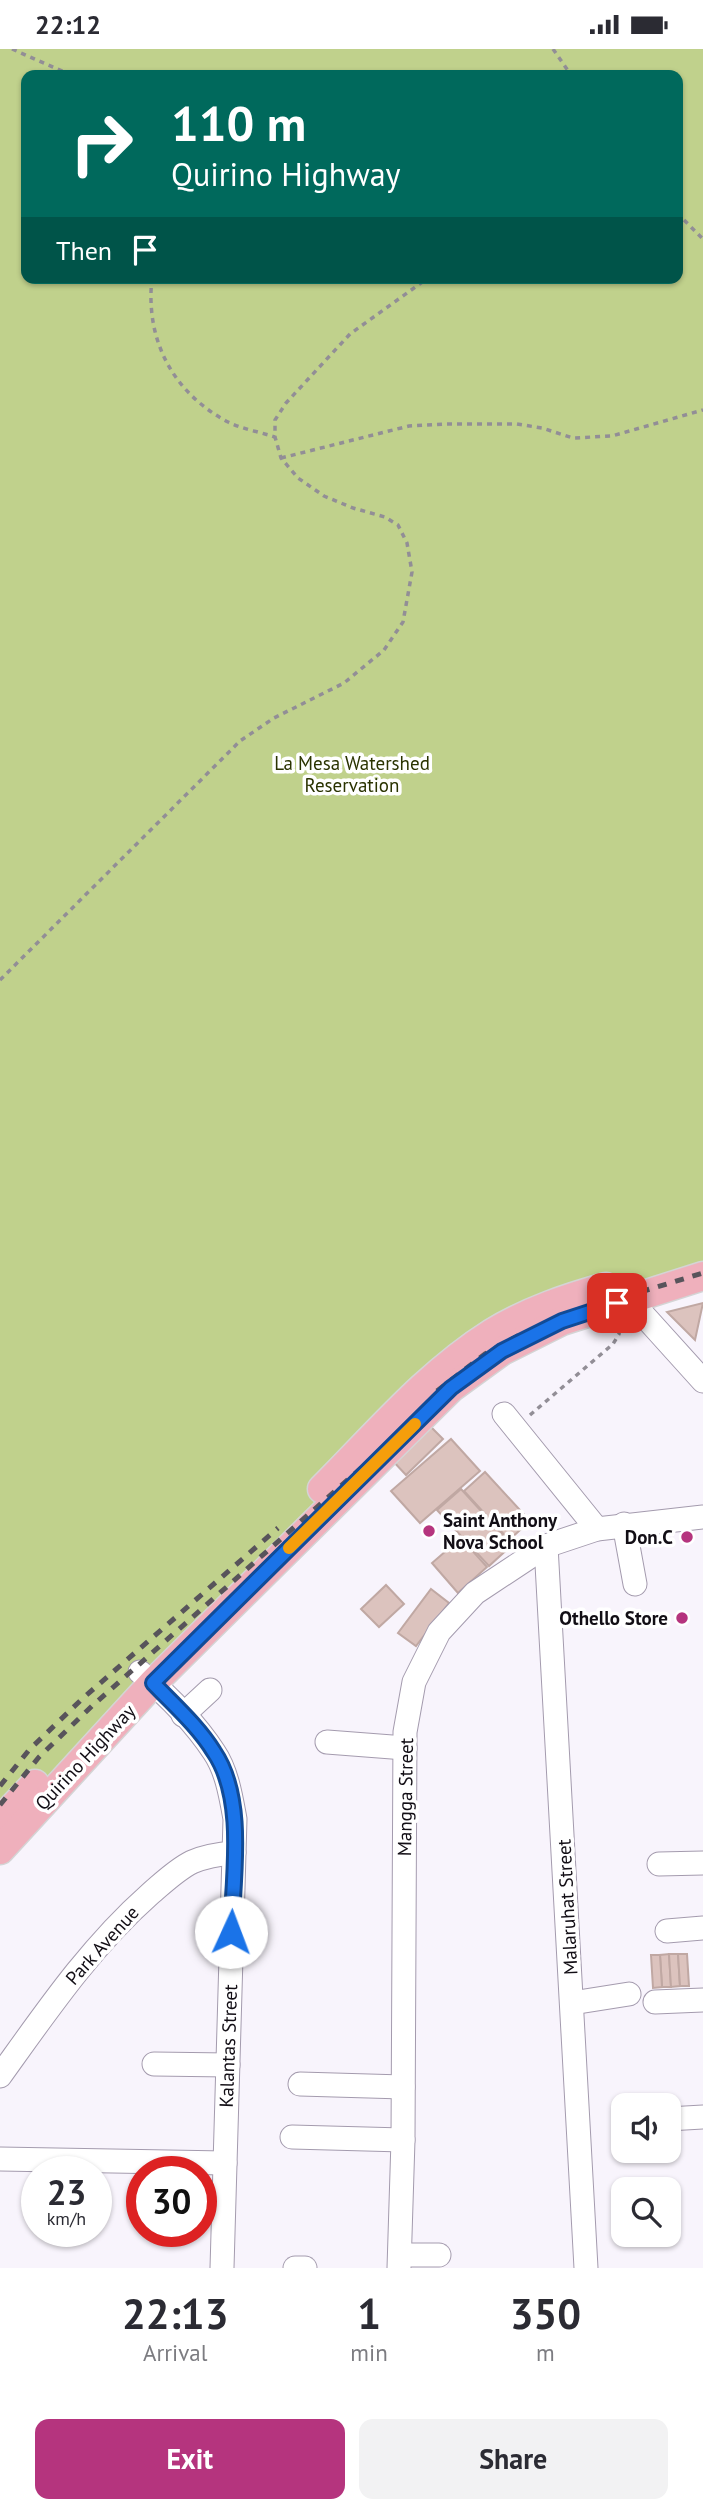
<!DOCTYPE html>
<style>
:root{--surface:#fff;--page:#f2f2f3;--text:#2b2b33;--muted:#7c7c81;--accent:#b5347e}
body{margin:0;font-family:"PT Sans",sans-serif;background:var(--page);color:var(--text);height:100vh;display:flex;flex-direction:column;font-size:26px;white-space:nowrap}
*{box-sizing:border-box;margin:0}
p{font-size:23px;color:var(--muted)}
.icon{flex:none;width:38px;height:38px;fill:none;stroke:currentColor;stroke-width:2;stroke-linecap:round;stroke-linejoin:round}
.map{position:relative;height:2219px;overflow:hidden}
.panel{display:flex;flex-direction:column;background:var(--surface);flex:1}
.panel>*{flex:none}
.guide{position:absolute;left:21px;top:21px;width:662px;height:214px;border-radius:14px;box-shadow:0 2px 5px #0004;background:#00695c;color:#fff;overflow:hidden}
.tools{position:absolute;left:611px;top:2044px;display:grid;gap:14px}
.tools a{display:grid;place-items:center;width:70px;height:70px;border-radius:14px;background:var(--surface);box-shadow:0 2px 5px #0004;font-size:35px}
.speed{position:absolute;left:21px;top:2107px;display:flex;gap:14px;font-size:35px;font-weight:700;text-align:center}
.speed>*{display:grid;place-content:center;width:91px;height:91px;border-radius:50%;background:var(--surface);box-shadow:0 2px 5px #0004;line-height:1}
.speed small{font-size:18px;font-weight:400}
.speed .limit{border:10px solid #d22;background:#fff;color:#111}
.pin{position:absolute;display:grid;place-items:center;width:60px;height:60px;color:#fff;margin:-30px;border-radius:14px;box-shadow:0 4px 10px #0006}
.me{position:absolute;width:77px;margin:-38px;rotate:2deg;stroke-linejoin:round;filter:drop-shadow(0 0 5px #0008)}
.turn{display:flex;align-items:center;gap:24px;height:147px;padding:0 35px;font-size:32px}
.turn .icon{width:91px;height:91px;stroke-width:2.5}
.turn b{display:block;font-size:49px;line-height:60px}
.then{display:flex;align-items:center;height:66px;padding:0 35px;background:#0003;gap:14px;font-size:26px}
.eta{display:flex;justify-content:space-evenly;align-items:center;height:119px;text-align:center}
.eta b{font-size:42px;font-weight:700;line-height:49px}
.cta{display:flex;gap:14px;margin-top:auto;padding:14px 35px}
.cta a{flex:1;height:80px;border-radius:14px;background:var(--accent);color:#fff;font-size:28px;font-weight:700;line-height:80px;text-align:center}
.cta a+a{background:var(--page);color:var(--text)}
.status{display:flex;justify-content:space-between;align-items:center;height:49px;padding:0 35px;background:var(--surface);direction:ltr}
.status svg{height:19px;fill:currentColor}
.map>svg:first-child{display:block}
.green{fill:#c0d18c;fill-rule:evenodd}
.building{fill:#dcc3be;stroke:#c0a8a3;stroke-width:2}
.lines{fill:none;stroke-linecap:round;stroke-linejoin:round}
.minor-casing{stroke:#a49bae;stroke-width:25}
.major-casing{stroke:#d4d4d5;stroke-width:31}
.path{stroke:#928e96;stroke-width:3.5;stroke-dasharray:5 5;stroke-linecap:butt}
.minor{stroke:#fff;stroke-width:23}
.major{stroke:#efb0bc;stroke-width:28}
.rail{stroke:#58545b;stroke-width:5;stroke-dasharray:9 9;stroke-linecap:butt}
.route-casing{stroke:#114b97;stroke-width:18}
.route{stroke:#1a73e8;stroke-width:12}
.slow{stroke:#f59e0b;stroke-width:12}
.poi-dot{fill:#b5347e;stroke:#fff;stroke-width:2.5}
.labels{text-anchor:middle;stroke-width:7;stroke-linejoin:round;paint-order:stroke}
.park-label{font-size:19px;fill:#2a3300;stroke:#fff}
.poi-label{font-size:19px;font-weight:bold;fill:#120e15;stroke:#fff;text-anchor:end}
.street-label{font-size:19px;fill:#120e15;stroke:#fff}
</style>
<div class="status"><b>22:12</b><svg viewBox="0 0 49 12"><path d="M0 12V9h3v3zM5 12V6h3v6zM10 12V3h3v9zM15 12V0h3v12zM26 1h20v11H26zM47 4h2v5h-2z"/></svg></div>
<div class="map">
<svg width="703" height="2219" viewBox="0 0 703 2219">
<rect width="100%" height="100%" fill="#f8f4fc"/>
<!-- green -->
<path class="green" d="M0,0H703V1220L487,1299L0,1786ZM26,26H677V229H26Z"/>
<!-- building -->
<g class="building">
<polygon points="703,1254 695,1291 667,1263"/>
<polygon points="428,1375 443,1390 406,1426 391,1410"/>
<polygon points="451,1390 480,1422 420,1474 391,1442"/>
<polygon points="485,1423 530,1472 509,1491 464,1442"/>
<polygon points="461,1440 512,1496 489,1517 437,1461"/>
<polygon points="461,1489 487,1518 458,1544 432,1514"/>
<polygon points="386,1536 404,1555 379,1578 361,1560"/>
<polygon points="431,1540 449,1554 416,1597 398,1584"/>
<polygon points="669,1905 671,1938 662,1938 660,1906"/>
<polygon points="669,1905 678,1905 680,1937 671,1938"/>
<polygon points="678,1905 687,1905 689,1937 680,1937"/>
<polygon points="651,1906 660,1906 662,1938 653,1939"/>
</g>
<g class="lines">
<!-- minor casing -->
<g class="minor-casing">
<g id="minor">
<polyline points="629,1250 703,1332"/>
<polyline points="504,1365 597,1480"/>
<polyline points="624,1475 635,1535"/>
<polyline points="546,1497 586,2219"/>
<path d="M140,1623C166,1645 195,1674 214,1703C227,1722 231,1748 235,1770L222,2219"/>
<polyline points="183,1666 210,1641"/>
<polyline points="327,1693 405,1699"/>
<polyline points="659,1815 703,1814"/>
<polyline points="667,1882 703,1879"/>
<polyline points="655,1953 703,1951"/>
<polyline points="572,1954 629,1945"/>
<polyline points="154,2015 228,2016"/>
<path d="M0,2027C46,1963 90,1898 150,1845C163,1834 176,1821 192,1813C206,1807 219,1805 234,1804"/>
<polyline points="300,2035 403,2038"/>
<polyline points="668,2070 703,2068"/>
<polyline points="292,2088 403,2091"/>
<polyline points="0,2110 225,2114"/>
<polyline points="400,2206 439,2206"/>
<polyline points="295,2219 305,2219"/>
<polyline points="399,2219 403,2091 405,1683 414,1633 439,1583 475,1544 546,1497 597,1480 703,1468"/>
</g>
</g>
<!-- major casing -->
<g class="major-casing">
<g id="major">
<path d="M322,1440C376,1386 427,1325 492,1284C528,1262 567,1249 606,1238"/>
<polyline points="0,1772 35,1735"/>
<polyline points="0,1801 153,1634 451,1339 502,1302 562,1272 703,1227"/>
</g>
</g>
<!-- path -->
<g class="path">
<polyline points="12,0 71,26"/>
<polyline points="553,0 571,26"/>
<polyline points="677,164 703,190"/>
<path d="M152,229C145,291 173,344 228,373C242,380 260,383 275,388"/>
<polyline points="281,409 409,377 446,375 517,375 542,379 573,389 612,387 703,361"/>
<polyline points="0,931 240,692 274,669 344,634 384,601 403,573 412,523 407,494 398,476 385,468 353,459 324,447 298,429 281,409 275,388 275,371 286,354 350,285 428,229"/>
<polyline points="530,1366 613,1295 619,1285 620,1277"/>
</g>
<!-- minor -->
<use href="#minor" class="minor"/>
<!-- major -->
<use href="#major" class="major"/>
<!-- rail -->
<g class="rail">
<polyline points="437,1342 485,1305 521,1285"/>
<polyline points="0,1737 29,1701 82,1650 278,1479"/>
<polyline points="0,1756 39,1708 92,1657 403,1382 491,1314 555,1277 627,1247 703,1224"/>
</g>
</g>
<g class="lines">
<!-- route casing -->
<g class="route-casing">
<path id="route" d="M231,1883C233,1829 246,1750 214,1703C198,1677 174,1656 153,1634L451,1339L502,1302L562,1272L617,1254"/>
</g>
<!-- route -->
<use href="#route" class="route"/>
<!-- slow -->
<polyline class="slow" points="289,1499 415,1375"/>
</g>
<!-- markers -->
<g class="poi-dot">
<circle cx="429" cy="1482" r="7"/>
<circle cx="687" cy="1488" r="7"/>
<circle cx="682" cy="1569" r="7"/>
</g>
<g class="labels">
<!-- park labels -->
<g class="park-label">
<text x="352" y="721">La Mesa Watershed<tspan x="352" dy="22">Reservation</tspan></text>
</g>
<!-- poi labels -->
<g class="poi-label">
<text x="443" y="1478" text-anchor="start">Saint Anthony<tspan x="443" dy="22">Nova School</tspan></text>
<text x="673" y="1495">Don.C</text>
<text x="668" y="1576">Othello Store</text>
</g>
<!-- street labels -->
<g class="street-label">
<text transform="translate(85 1708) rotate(-47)" y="7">Quirino Highway</text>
<text transform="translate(405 1748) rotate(-89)" y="7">Mangga Street</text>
<text transform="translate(567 1858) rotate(-93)" y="7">Malaruhat Street</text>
<text transform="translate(102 1896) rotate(-48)" y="7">Park Avenue</text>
<text transform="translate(228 1997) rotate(-88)" y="7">Kalantas Street</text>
</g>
</g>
</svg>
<div class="tools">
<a><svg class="icon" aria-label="sound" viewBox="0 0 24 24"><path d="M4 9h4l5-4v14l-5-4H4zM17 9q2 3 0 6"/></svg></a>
<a><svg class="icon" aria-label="search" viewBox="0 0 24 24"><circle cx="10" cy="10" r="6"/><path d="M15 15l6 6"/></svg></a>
</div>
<div class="speed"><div>23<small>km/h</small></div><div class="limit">30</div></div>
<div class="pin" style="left:617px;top:1254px;background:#d93025"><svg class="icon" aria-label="arrive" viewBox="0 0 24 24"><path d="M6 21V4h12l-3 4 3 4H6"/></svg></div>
<svg class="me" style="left:231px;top:1883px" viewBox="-20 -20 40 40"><circle r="19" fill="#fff"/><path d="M0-13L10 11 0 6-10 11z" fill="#1a73e8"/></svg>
<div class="guide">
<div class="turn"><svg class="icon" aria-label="right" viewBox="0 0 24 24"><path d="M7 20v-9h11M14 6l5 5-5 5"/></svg><div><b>110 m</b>Quirino Highway</div></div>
<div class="then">Then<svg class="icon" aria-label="arrive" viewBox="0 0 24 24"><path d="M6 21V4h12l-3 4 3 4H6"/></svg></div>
</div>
</div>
<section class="panel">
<div class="eta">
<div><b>22:13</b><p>Arrival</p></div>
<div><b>1</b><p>min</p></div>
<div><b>350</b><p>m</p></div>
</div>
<div class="cta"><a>Exit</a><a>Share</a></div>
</section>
